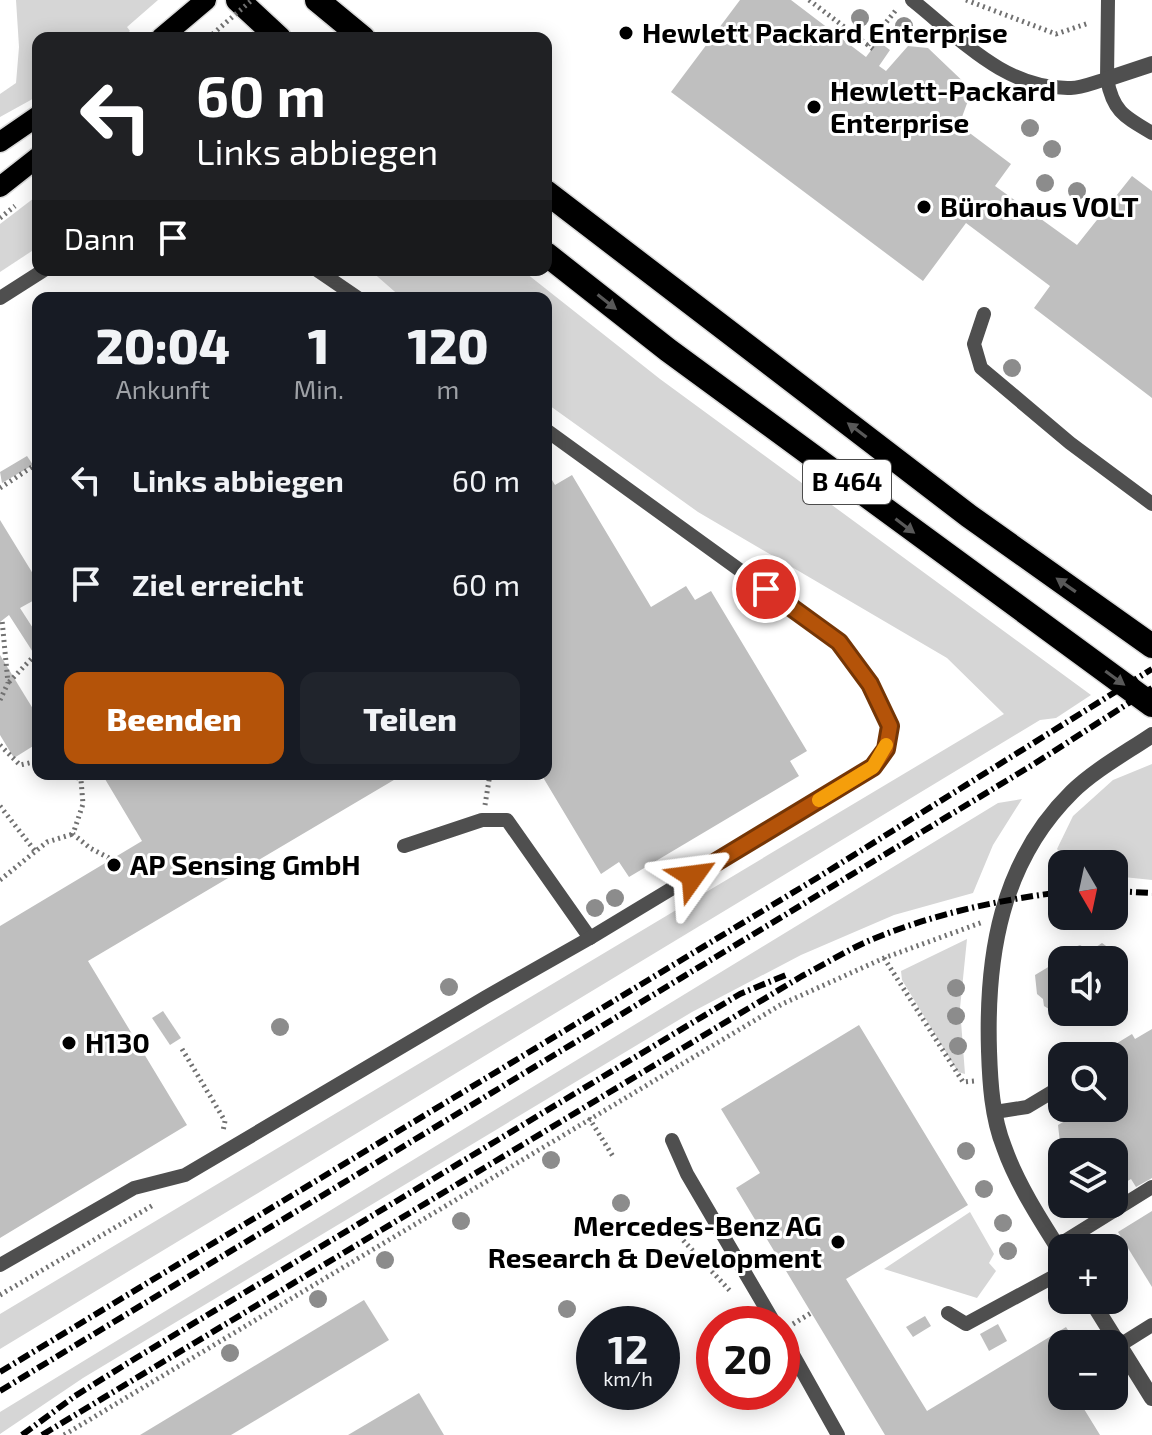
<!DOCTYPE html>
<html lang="de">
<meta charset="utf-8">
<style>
:root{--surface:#171b24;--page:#20242c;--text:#f1f3f6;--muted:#9ea1a6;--accent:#b45309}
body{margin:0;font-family:"Exo 2",sans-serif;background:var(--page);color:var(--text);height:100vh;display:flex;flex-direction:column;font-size:30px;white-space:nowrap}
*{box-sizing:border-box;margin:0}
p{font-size:26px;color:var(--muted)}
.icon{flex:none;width:44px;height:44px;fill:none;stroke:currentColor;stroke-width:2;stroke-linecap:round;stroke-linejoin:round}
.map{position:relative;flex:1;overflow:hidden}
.details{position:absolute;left:32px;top:292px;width:520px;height:488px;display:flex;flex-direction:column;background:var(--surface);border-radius:16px;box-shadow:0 4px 20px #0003}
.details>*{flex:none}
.banner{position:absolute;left:32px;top:32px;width:520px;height:244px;border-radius:16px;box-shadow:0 4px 20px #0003;background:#202124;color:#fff;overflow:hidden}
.needle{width:52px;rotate:171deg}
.fabs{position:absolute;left:1048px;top:850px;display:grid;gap:16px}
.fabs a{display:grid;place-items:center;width:80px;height:80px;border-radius:16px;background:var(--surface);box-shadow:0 4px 20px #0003;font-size:40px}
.speed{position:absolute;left:576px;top:1306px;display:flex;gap:16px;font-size:40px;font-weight:700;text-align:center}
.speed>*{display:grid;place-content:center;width:104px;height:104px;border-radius:50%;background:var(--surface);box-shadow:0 4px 20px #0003;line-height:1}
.speed small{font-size:20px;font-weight:400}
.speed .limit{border:12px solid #d22;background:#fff;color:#111}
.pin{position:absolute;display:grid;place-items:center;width:68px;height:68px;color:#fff;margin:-34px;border:4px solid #fff;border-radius:50%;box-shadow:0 2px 8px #0007}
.me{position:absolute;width:88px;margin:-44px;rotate:59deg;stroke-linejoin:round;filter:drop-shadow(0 0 6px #0008)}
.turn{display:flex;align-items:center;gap:28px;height:168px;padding:0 32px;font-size:36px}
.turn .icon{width:104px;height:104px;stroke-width:2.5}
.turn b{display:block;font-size:56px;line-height:68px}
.then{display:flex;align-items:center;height:76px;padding:0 32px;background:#0003;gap:16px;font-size:30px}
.eta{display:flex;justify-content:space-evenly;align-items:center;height:136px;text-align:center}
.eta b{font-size:48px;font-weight:800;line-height:56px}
.cta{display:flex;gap:16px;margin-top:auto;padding:16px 32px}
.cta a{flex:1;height:92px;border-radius:16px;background:var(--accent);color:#fff;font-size:32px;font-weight:800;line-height:92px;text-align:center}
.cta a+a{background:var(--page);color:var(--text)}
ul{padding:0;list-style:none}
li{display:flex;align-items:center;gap:24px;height:104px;padding:0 32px}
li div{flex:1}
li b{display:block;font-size:30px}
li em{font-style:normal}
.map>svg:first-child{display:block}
.green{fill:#d6d6d6}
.building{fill:#bfbfbf}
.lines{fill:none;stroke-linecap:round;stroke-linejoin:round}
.primary-casing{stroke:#dbdbdb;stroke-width:23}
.highway-casing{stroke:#dbdbdb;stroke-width:27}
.path{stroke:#717171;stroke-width:5;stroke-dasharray:2 4;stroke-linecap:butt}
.lane{stroke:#4f4f4f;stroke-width:14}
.street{stroke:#4f4f4f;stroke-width:16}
.primary{stroke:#000;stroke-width:20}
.highway{stroke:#000;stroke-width:24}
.rail{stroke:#000;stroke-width:6;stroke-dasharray:12 4 2 4;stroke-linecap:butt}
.path-bridge{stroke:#717171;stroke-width:5;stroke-dasharray:2 4;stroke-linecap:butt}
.tree{fill:#8c8c8c}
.oneway{fill:#595959}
.route-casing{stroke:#753606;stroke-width:20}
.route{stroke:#b45309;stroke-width:14}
.slow{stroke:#f59e0b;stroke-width:14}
.poi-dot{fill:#000;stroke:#fff;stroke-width:3}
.labels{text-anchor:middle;stroke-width:6;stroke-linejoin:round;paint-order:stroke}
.shield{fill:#fff;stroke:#4c4c4c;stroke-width:2}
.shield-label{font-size:26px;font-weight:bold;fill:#000}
.poi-label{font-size:28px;font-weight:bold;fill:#000;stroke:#fff;text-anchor:start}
</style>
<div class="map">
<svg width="1152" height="1435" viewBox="0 0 1152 1435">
<rect width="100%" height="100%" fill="#fff"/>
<!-- green -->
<g class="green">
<polygon points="16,0 158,0 127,27 130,31 122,38 38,38 38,96 0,117 0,94 16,83 19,47"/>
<polygon points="38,195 38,247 0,272 0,224"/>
<polygon points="370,270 522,270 660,379 1091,695 1056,718 1040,720 0,1349 0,1314 1004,714 947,658 698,512 546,403 546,298 402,298"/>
<polygon points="1152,764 1152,880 1114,876 1114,864 1069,864 1057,849 1073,816 1113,780"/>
<polygon points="1022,799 993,845 973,893 894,915 801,955 692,1012 83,1378 0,1434 0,1412 998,803"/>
<polygon points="967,939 960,1008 965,1074 958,1072 902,980 901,971"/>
<polygon points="970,1212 994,1254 989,1263 996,1271 977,1298 884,1269"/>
</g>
<!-- building -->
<g class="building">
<polygon points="740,0 791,0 866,57 878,41 890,50 879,66 886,71 908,46 928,48 972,90 959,125 1011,164 995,186 1077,245 1132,176 1152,191 1152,398 1034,308 1050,286 966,223 923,281 671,92"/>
<polygon points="27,456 33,465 2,483 0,472"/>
<polygon points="546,470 555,485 572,475 651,607 686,586 695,600 711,591 807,751 790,761 799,776 629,877 619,862 601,874 541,774 546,774"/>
<polygon points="0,520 38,582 38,598 20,608 38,636 38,660 9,615 0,622"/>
<polygon points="0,655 38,717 38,743 14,758 0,735"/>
<polygon points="102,774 404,774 88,961 187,1125 0,1238 0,926 142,841"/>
<polygon points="1102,943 1113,951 1113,960 1065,960 1064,951 1080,945 1090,951"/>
<polygon points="1050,966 1059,970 1062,967 1062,1010 1057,1014 1044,1006 1043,999 1037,994 1035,975"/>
<polygon points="1114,966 1124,969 1125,985 1114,990"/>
<polygon points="163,1011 181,1038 170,1045 152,1018"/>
<polygon points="859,1025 968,1205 846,1279 927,1411 1066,1327 1077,1344 1062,1344 1062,1367 1059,1369 1062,1373 1062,1396 1076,1396 1100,1435 885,1435 736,1188 760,1173 721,1109"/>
<polygon points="1152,1029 1152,1178 1136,1187 1131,1179 1114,1189 1114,1152 1061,1152 1058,1125 1087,1108 1114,1108 1114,1056 1106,1056 1117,1050 1114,1045 1132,1034 1135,1039"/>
<polygon points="1152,1211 1152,1287 1118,1232"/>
<polygon points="364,1300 389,1340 231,1435 140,1435"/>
<polygon points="925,1316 931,1326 913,1337 906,1327"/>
<polygon points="998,1324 1007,1341 989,1351 980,1334"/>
<polygon points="638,1392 657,1392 632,1406 628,1398"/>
<polygon points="419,1393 444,1435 348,1435"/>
</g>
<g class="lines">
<!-- primary casing -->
<g class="primary-casing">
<g id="primary">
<polyline points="161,38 206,0"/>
<polyline points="0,142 38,116"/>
<polyline points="0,187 38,157"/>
</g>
</g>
<!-- highway casing -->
<g class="highway-casing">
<g id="highway">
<polyline points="238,0 279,38"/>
<polyline points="317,0 363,38"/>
<polyline points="546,192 969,516 1152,646"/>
<polyline points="546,254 668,350 1152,705"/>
</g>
</g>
<!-- path -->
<g class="path">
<polyline points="809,0 868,45"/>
<polyline points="966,0 1056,34 1089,23"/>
<polyline points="873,49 868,45 896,10"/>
<polyline points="0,218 15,206"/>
<polyline points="0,488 38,463"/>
<polyline points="9,682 38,652"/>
<polyline points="0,700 8,683 2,620"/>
<polyline points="0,745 20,765 38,761"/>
<polyline points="72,774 81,780 83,804 73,834 90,848 111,859"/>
<polyline points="485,805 490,774"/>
<polyline points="0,806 35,851"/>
<polyline points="0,880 47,842 73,834"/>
<polyline points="884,958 963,1082 974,1081"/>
<polyline points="182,1049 225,1121 223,1131"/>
<polyline points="589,1118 614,1158"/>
<polyline points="654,1225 669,1225 731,1292"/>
<polyline points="0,1295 155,1204"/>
<polyline points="793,1324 811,1313"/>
<polyline points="64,1435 782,1004 884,958 983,922"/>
</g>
<!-- lane -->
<g class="lane">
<path d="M912,0C960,38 1005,90 1071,88C1082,88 1095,82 1107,79"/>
<path d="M1108,0L1107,79C1113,112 1125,117 1152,133"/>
<polyline points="317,270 358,298"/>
<polyline points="0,298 44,270"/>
<polyline points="984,314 974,344 981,368 1070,443 1152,504"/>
<polyline points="404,846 482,820 507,820 590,938"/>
<polyline points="995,1112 1027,1107 1062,1086"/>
<polyline points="672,1140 687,1174 775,1324"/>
<polyline points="1057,1246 1152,1187"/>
<path d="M0,1265L134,1188L185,1175L486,997L590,938L873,767C882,755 892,741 889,725C886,703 853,661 839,642L546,430"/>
<polyline points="948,1313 966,1324 1062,1272"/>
<polyline points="782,1335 838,1435"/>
<polyline points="1120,1345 1152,1325"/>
</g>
<!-- street -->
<g class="street">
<polyline points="1107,79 1152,64"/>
<path d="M1062,1254C1041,1221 1017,1184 1004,1147C992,1117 990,1082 989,1051C986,955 1001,862 1072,792C1093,771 1127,752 1152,735"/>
<polyline points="1091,1300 1152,1398"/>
</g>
<!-- primary -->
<use href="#primary" class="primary"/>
<!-- highway -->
<use href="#highway" class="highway"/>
<!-- rail -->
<g class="rail">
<polyline points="1114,891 1152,893"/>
<polyline points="0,1372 817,878 1152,669"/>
<polyline points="0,1391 1034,764 1152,688"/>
<polyline points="22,1435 75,1396 136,1358 740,994 786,975"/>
<path d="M42,1435L802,976C827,963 852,947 878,937C938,913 999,900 1062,892"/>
</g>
<!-- path-bridge -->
<polyline class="path-bridge" points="208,38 252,0"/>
</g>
<!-- trees -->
<g class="tree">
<circle cx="860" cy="18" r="9"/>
<circle cx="904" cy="26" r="9"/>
<circle cx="1030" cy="128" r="9"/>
<circle cx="1052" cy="149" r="9"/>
<circle cx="1045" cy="183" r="9"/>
<circle cx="1077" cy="191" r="9"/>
<circle cx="1012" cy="368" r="9"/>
<circle cx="615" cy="898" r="9"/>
<circle cx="595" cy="908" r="9"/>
<circle cx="449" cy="987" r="9"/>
<circle cx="956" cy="988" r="9"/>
<circle cx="956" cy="1016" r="9"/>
<circle cx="280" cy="1027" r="9"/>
<circle cx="958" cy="1046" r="9"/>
<circle cx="966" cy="1151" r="9"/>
<circle cx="551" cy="1160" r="9"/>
<circle cx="984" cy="1189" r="9"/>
<circle cx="621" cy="1203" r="9"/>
<circle cx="461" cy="1221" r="9"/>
<circle cx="1003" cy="1223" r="9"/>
<circle cx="1008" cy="1251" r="9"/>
<circle cx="385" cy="1260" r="9"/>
<circle cx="318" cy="1299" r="9"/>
<circle cx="567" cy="1309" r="9"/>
<circle cx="230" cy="1353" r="9"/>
</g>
<!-- one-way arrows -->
<defs><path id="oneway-solid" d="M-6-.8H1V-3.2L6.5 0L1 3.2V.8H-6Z" transform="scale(2)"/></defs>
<g class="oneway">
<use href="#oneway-solid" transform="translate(607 302) rotate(38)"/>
<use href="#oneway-solid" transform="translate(857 430) rotate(-143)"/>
<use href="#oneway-solid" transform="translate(905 526) rotate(37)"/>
<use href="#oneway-solid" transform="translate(1066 585) rotate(-145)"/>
<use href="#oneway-solid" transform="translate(1115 678) rotate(36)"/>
</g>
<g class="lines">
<!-- route casing -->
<g class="route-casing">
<polyline id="route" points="693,876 873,767 886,749 890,726 870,684 839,642 766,589"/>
</g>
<!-- route -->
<use href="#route" class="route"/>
<!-- slow -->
<polyline class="slow" points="819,800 873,767 886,745"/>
</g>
<!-- markers -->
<g class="poi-dot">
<circle cx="626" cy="33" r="8"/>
<circle cx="814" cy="107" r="8"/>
<circle cx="924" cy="207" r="8"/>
<circle cx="114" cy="865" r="8"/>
<circle cx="69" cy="1043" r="8"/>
<circle cx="838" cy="1242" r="8"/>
</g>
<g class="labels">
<!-- shield labels -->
<rect class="shield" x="803" y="460" width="88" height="44" rx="6"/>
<g class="shield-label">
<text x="847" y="491">B 464</text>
</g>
<!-- poi labels -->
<g class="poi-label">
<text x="642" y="43">Hewlett Packard Enterprise</text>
<text x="830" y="101">Hewlett-Packard<tspan x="830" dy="32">Enterprise</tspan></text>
<text x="940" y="217">Bürohaus VOLT</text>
<text x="130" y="875">AP Sensing GmbH</text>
<text x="85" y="1053">H130</text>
<text x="822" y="1236" text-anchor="end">Mercedes-Benz AG<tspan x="822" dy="32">Research &amp; Development</tspan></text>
</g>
</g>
</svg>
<div class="fabs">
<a><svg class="needle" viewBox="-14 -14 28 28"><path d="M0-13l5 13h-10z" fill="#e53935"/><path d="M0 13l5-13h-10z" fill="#9ea1a6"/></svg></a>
<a><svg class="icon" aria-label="sound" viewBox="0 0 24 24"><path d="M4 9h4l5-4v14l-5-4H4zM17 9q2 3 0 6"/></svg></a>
<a><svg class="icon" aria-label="search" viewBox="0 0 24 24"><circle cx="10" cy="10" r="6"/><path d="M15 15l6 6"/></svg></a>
<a><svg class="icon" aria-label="layers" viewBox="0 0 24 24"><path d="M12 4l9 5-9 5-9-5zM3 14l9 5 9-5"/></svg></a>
<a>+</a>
<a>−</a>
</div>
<div class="speed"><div>12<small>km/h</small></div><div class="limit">20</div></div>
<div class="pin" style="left:766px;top:589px;background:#d93025"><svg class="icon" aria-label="arrive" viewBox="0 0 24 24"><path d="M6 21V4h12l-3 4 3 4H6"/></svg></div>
<svg class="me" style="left:693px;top:876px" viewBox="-20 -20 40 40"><path d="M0-17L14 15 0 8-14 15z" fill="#b45309" stroke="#fff" stroke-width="4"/></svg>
<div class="banner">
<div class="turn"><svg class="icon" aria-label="left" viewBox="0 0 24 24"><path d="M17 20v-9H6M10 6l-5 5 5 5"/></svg><div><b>60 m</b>Links abbiegen</div></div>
<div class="then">Dann<svg class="icon" aria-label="arrive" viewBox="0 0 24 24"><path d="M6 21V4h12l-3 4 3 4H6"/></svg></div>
</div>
<section class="details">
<div class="eta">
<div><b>20:04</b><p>Ankunft</p></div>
<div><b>1</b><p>Min.</p></div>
<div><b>120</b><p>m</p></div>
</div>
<ul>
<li><svg class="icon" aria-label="left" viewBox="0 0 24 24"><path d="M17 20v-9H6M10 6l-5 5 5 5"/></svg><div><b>Links abbiegen</b></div><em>60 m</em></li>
<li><svg class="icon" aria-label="arrive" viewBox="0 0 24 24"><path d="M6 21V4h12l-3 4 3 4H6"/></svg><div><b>Ziel erreicht</b></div><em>60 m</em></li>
</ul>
<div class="cta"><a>Beenden</a><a>Teilen</a></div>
</section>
</div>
